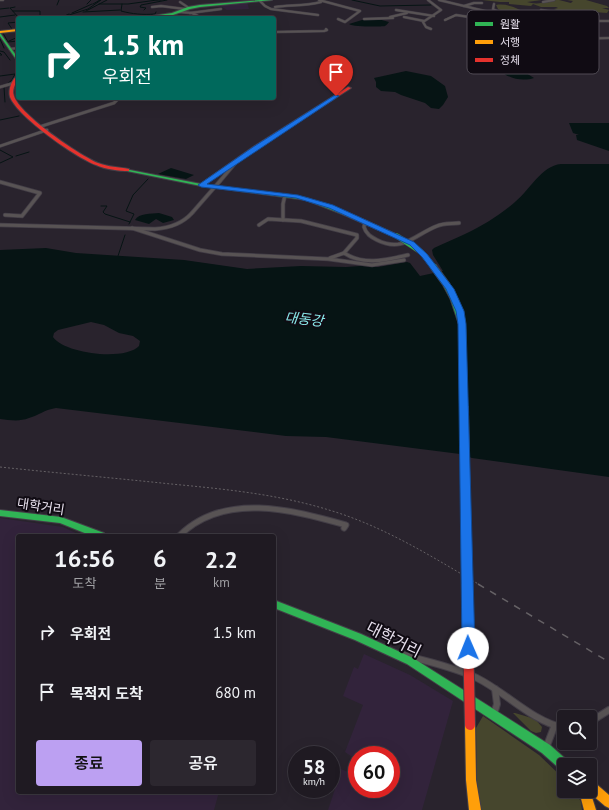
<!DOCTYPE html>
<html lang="ko">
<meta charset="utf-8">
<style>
:root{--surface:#1f1a22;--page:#2c272f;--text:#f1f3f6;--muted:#a1a1a5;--line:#3c3840;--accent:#bca0f2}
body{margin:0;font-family:"PT Sans","Noto Sans KR",sans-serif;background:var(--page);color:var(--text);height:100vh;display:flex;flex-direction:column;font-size:15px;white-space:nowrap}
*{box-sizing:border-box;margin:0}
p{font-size:13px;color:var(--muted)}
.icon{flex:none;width:22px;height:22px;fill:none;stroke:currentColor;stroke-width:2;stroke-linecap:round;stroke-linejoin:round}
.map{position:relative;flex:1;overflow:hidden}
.details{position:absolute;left:16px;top:534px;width:260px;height:260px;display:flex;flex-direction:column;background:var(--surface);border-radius:4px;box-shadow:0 4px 16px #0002,0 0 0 1px var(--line)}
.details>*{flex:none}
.banner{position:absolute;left:16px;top:16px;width:260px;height:84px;border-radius:4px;box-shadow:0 4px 16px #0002,0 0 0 1px var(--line);background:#00695c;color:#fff;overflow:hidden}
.tools{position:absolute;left:557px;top:710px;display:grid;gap:8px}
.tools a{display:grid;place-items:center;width:40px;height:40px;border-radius:4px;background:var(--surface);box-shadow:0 4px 16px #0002,0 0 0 1px var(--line);font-size:20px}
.speed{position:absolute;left:288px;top:746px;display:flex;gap:8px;font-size:20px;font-weight:700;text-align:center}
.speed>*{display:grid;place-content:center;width:52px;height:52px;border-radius:50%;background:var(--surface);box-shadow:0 4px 16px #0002,0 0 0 1px var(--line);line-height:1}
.speed small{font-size:10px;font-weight:400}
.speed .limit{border:6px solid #d22;background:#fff;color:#111}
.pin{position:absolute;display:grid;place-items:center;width:34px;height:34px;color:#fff;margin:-41px -17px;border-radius:50% 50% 50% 0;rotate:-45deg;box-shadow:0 0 4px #0007}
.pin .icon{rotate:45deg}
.me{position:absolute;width:44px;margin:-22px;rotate:359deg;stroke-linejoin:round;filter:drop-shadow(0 0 3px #0008)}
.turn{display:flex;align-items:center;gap:14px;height:84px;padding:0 20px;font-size:18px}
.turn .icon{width:52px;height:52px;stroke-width:2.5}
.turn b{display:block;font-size:28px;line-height:34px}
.eta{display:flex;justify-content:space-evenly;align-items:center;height:68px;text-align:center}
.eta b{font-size:24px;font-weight:600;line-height:28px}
.cta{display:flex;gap:8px;margin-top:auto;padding:8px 20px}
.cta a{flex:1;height:46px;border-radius:4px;background:var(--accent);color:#111;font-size:16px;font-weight:600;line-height:46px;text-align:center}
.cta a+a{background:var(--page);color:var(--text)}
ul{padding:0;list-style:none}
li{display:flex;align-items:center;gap:12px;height:60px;padding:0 20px}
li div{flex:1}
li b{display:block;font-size:15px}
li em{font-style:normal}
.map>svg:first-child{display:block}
.built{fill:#32233b}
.green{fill:#46462d}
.water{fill:#061414;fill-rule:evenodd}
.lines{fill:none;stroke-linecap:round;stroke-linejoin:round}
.stream{stroke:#061414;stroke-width:1}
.street-far4-casing{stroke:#433e47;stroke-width:3}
.street-far3-casing{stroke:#433e47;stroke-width:3.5}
.street-far2-casing{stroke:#433e47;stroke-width:4.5}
.street-far1-casing{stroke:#433e47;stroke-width:7}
.street-casing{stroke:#433e47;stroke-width:8}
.fast-casing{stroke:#433e47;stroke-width:2}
.slow-casing{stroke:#433e47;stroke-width:2}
.jam-casing{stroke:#433e47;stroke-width:2}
.street-far4{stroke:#585354;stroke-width:2}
.street-far3{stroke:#585354;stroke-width:2.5}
.street-far2{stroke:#585354;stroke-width:3}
.street-far1{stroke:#585354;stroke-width:5}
.street{stroke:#585354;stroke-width:6}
.fast{fill:#30b455;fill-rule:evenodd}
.slow{fill:#ff9f0a;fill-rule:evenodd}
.jam{fill:#e5322d;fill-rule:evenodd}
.rail-far1{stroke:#656165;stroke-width:1;stroke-dasharray:2 2;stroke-linecap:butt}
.rail{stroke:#656165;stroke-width:1.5;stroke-dasharray:7 7;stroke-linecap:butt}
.street-bridge-casing{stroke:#433e47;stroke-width:4.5;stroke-linecap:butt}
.fast-bridge-far3-casing{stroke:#433e47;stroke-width:6;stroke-linecap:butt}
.fast-bridge-far2-casing{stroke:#433e47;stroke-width:8;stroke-linecap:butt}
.fast-bridge-far1-casing{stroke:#433e47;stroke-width:10;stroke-linecap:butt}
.fast-bridge-casing{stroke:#433e47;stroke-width:12;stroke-linecap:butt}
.jam-bridge-casing{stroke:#433e47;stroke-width:12;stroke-linecap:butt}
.street-bridge{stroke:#585354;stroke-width:3}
.fast-bridge-far3{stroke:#30b455;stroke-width:5}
.fast-bridge-far2{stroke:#30b455;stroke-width:6}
.fast-bridge-far1{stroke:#30b455;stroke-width:8}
.fast-bridge{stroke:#30b455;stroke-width:10}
.jam-bridge{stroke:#e5322d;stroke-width:10}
.route{fill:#1a73e8;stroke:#114b97}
.labels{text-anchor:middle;stroke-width:4;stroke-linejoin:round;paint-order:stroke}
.street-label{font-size:13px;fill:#e6dfec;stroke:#100b13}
.water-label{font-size:14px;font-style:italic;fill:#8ae9eb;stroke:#100b13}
.near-street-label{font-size:16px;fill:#e6dfec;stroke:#100b13}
.key{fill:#100b13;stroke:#504b54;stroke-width:1}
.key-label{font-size:11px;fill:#e6dfec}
</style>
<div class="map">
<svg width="609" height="810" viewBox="0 0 609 810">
<rect width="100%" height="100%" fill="#29232d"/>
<!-- built -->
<g class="built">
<polygon points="247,2 249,9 227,10 222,7 218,7 215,5"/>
<polygon points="0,518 63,527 82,536 18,536 18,792 219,792 214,810 0,810"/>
<polygon points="364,654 410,675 453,701 422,810 328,810 335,789 331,788 331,765 353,774 357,766 357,789 391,789 391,755 357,755 357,760 345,752 363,705 343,696 354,667 358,669"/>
</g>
<!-- green -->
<g class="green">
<path d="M482,0H542L527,2C533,4 542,4 548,1L546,0H559L571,3L573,1L567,0H586L607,6L609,8H602L609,10L607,13L594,12L597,14C585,19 565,13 554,9L558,8L556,7H541L533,4L531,6L509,4V2H500Z"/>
<path d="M496,5C508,3 519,9 528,14L508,13L498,9Z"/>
<polygon points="513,713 515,713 535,719 542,727 541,732 536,733 531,731"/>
<polygon points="483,716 539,755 564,779 564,791 575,791 581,802 582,810 480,810 477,782 476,728"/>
</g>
<!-- water -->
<g class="water">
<path d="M378,19L389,22C388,23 387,25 385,26C380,27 353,27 349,24L362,20Z"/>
<path d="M507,70L526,73L534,78C525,81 512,80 503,73V71Z"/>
<polygon points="406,71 431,76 445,86 448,97 443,105 439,109 431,108 425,103 401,95 395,92 381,91 376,87 376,82 374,78"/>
<polygon points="569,123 609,123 609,151 577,140 576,135 579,135 573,133"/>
<path d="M561,164H609V477L472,458L460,454L326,437L286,436L56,408C43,410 40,415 29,418C19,422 10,420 0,419V250L46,248L76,253L184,260L247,269L301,266L346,267L360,266L378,267L407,262L410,263L420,276L443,271L433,255L432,250L434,248C444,243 455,239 465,234C482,226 500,215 515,202C530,190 541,166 561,164ZM91,322L104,325L119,333L133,336L140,341L139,346C125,361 65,354 53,337L54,333L58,330Z"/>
<polygon points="171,168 194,175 186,179 158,174"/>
<path d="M159,213L172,217L174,220L163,223L156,219L149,224L135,220C139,213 151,214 159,213Z"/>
</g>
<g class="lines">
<!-- stream -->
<g class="stream">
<polyline points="157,0 161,0"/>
<polyline points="352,0 380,6 431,5"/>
<polyline points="87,4 91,0"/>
<polyline points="93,4 100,0"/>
<polyline points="99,4 128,4 157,0"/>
<path d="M122,4L121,11C132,14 143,15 155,14L156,12"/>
<polyline points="57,5 59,0"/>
<polyline points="15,7 10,8 19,18"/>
<polyline points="0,9 9,8"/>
<polyline points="144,10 146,8 140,7 141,5 167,0"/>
<polyline points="13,11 40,11 40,16 38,17 40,18"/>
<polyline points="86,11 107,0"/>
<polyline points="83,12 120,10"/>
<polyline points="72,13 92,4"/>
<polyline points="0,17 15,15"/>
<polyline points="60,18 69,14"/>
<polyline points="65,18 66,16 88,9 101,0"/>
<polyline points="12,29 8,23 18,22"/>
<polyline points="5,32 3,33 8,42 18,41"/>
<polyline points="0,39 4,48"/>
<polyline points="9,41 18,37"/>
<polyline points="0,51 4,52 10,60"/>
<polyline points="0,53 2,55 0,55"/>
<polyline points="0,76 15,74 12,80 7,84"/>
<polyline points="4,87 5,102"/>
<polyline points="0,120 19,116"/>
<polyline points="0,150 13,157 0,163"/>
<polyline points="16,156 29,152"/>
<polyline points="101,206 107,206 103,212 105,214 130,222"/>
<polyline points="129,224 134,214 126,211 133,195 148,179"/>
<polyline points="118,256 125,235"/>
</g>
<!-- street-far4 casing -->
<g class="street-far4-casing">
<g id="street-far4">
<polyline points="0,0 3,0"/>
<polyline points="319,0 360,11 345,22 338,19"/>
<polyline points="428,0 441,10 423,22 426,27 431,29"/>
<polyline points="439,0 531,22"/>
<polyline points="260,1 265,6 271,9 318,15"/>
<polyline points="180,2 189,8"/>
<polyline points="543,2 554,0"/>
<polyline points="494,4 493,9 502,14"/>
<polyline points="464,6 474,3 482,3"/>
<polyline points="152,7 161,6 185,9"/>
<path d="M275,7C291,5 305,6 321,2"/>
<polyline points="396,10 434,16"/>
<polyline points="541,10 554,12 566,17 565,21 552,27"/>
<polyline points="180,12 192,13 202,18"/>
<polyline points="190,13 221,9"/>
<polyline points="390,17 407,13"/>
<polyline points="404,17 424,21"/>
<polyline points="173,18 176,18"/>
<polyline points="364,19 393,18"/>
<polyline points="445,20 456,15 469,17 494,16"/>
<polyline points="563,23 584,24 595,21 609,21"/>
<polyline points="557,26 592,35"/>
<path d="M554,27L531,22C555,36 582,39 609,38"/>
<polyline points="274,32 324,31 327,30 326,29"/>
<polyline points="10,49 18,48"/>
</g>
</g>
<!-- street-far3 casing -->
<g class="street-far3-casing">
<g id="street-far3">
<polyline points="0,87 14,83"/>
<polyline points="42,126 114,103 119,98"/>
<polyline points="0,146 47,130"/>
</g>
</g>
<!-- street-far2 casing -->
<g class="street-far2-casing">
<g id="street-far2">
<polyline points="220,181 236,162"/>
<polyline points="0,182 40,193 22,216 5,215"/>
<polyline points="283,220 283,204 285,195"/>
<path d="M365,222L364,227C366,234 371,237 377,240C403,253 414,235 437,226C444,223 452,224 459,223"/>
<path d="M0,225L155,229C170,228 182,224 192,213"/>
<polyline points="259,225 268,219 301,221 357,235 357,238 344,253 330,258"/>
<polyline points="132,228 200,250 222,254 328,259 372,265 404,260"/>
<path d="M344,253C364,266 386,260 408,255"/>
</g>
</g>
<!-- street-far1 casing -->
<g class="street-far1-casing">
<path id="street-far1" d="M179,536C224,491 292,510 346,525L344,528"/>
</g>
<!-- street casing -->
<g class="street-casing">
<g id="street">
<path d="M404,655C428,662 454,667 477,678C507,693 530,720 564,728"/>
<polyline points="494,714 497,704 495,689"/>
<polyline points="590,722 609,710"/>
<polyline points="546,748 554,727"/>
</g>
</g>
<!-- fast casing -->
<g class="fast-casing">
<g id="fast">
<polygon points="261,0 272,0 200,7 190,9 173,15 139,18 172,13 188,7 200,5"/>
<polygon points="0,33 18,58 18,62 0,36"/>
<polygon points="125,169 201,184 307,198 346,213 342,214 306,200 201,186 127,171 125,171"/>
<polygon points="0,510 61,517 104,533 105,536 92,536 60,523 0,516"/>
<polygon points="274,600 361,634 413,658 550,745 568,761 569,765 564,765 564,770 560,769 542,753 407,664 355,640 274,608"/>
</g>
</g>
<!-- slow casing -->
<g class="slow-casing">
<g id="slow">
<polygon points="18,29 18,31 0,33 0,31"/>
<polygon points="342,212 346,212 400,236 399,237 395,237 342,214"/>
<polygon points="470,720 474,721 475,725 476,780 481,810 469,810 466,780 465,725 466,721"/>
<polygon points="590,780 594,782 609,795 609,808 605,806 591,794 596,810 584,810 579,791 590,791"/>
</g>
</g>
<!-- jam casing -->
<g class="jam-casing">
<g id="jam">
<path d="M18,75C18,82 11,88 14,96C20,115 79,155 98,163C108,167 119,167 129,169V171C119,171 105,169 96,165C75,157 18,117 10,97C8,89 12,79 18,75Z"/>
<polygon points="348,87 351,88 257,149 203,186 199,185 253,147"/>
</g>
</g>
<!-- street-far4 -->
<use href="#street-far4" class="street-far4"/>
<!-- street-far3 -->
<use href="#street-far3" class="street-far3"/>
<!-- street-far2 -->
<use href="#street-far2" class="street-far2"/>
<!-- street-far1 -->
<use href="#street-far1" class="street-far1"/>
<!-- street -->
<use href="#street" class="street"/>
<!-- fast -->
<use href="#fast" class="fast"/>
<!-- slow -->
<use href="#slow" class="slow"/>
<!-- jam -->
<use href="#jam" class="jam"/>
<!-- rail-far1 -->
<path class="rail-far1" d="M0,467C57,473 114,478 171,484C224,489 277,494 329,510C383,526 431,556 480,585"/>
<!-- rail -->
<polyline class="rail" points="478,584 609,662"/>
<!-- street-bridge casing -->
<g class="street-bridge-casing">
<polyline id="street-bridge" points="192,213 220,181"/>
</g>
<!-- fast-bridge-far3 casing -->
<g class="fast-bridge-far3-casing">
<polyline id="fast-bridge-far3" points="397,236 421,252 434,267"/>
</g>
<!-- fast-bridge-far2 casing -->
<g class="fast-bridge-far2-casing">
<polyline id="fast-bridge-far2" points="433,266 446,284 453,297 462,324 464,407"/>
</g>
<!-- fast-bridge-far1 casing -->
<g class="fast-bridge-far1-casing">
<polyline id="fast-bridge-far1" points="464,406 467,585"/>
</g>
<!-- fast-bridge casing -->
<g class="fast-bridge-casing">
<polyline id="fast-bridge" points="467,584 467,588"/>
</g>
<!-- jam-bridge casing -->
<g class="jam-bridge-casing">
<polyline id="jam-bridge" points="467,588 470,725"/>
</g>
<!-- street-bridge -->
<use href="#street-bridge" class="street-bridge"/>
<!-- fast-bridge-far3 -->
<use href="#fast-bridge-far3" class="fast-bridge-far3"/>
<!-- fast-bridge-far2 -->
<use href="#fast-bridge-far2" class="fast-bridge-far2"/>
<!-- fast-bridge-far1 -->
<use href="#fast-bridge-far1" class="fast-bridge-far1"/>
<!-- fast-bridge -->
<use href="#fast-bridge" class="fast-bridge"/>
<!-- jam-bridge -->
<use href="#jam-bridge" class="jam-bridge"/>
</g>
<!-- route -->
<polygon class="route" points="335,95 339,96 207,184 298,195 333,205 414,242 427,254 454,289 464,311 466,324 475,648 473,652 468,654 464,652 462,648 458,324 456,311 446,289 422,257 410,245 329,208 296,198 201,187 198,185 253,147"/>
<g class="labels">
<!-- street labels -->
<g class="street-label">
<text transform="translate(41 506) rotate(9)" y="5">대학거리</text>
</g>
<!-- water labels -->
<g class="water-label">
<text transform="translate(304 319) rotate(6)" y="5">대동강</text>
</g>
<!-- near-street labels -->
<g class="near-street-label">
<text transform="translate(394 639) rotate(27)" y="6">대학거리</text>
</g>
</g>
<!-- legend -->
<rect x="467" y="10" width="132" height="64" rx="6" class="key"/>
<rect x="475" y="22" width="18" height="4" fill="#30b455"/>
<rect x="475" y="40" width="18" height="4" fill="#ff9f0a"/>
<rect x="475" y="58" width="18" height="4" fill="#e5322d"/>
<g class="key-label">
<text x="500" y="28">원활</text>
<text x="500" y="46">서행</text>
<text x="500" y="64">정체</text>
</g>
</svg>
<div class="tools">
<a><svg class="icon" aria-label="search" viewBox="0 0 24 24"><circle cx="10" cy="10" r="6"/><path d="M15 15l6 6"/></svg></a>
<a><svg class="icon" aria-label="layers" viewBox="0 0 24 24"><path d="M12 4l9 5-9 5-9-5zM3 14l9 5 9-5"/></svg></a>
</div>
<div class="speed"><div>58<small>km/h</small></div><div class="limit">60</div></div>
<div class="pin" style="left:336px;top:96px;background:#d93025"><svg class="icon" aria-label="arrive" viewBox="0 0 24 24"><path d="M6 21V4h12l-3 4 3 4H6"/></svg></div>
<svg class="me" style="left:468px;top:648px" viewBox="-20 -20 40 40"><circle r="19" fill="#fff"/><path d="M0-13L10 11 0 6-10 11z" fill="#1a73e8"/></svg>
<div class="banner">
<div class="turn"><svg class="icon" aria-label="right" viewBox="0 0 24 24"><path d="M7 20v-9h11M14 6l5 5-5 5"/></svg><div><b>1.5 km</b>우회전</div></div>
</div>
<section class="details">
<div class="eta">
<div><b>16:56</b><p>도착</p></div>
<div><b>6</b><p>분</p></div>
<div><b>2.2</b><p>km</p></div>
</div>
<ul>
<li><svg class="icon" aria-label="right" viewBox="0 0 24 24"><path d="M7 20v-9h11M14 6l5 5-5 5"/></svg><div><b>우회전</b></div><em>1.5 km</em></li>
<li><svg class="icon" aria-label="arrive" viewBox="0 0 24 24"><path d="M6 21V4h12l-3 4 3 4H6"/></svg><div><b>목적지 도착</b></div><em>680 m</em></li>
</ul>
<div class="cta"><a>종료</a><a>공유</a></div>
</section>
</div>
